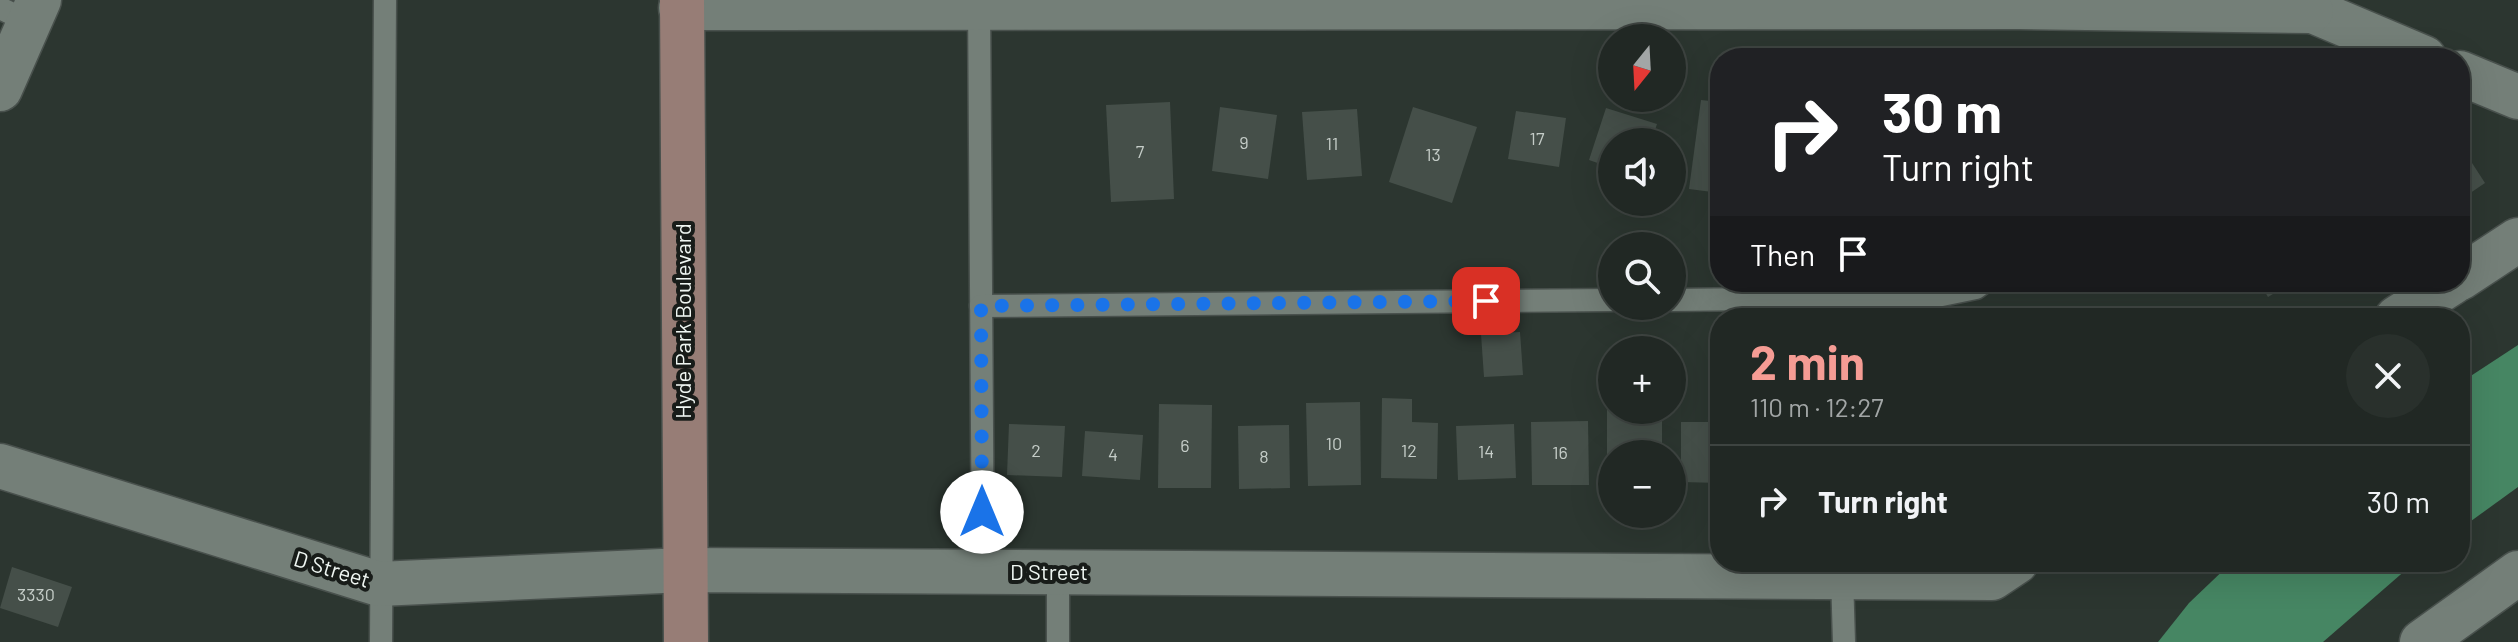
<!DOCTYPE html>
<meta charset="utf-8">
<style>
:root{--surface:#212824;--page:#29302c;--text:#f1f3f6;--muted:#a2a6a6;--line:#3e4441;--accent:#f59c94}
body{margin:0;font-family:Barlow,sans-serif;background:var(--page);color:var(--text);height:100vh;display:flex;flex-direction:column;font-size:30px;white-space:nowrap}
*{box-sizing:border-box;margin:0}
p{font-size:26px;color:var(--muted)}
.icon{flex:none;width:44px;height:44px;fill:none;stroke:currentColor;stroke-width:2;stroke-linecap:round;stroke-linejoin:round}
.map{position:relative;flex:1;overflow:hidden}
.drawer{position:absolute;left:1710px;top:308px;width:760px;height:264px;display:flex;flex-direction:column;background:var(--surface);border-radius:32px;box-shadow:0 8px 32px #0002,0 0 0 2px var(--line)}
.drawer>*{flex:none}
.hud{position:absolute;left:1710px;top:48px;width:760px;height:244px;border-radius:32px;box-shadow:0 8px 32px #0002,0 0 0 2px var(--line);background:#202124;color:#fff;overflow:hidden}
.needle{width:52px;rotate:198deg}
.tools{position:absolute;left:1598px;top:24px;display:grid;gap:16px}
.tools a{display:grid;place-items:center;width:88px;height:88px;border-radius:50%;background:var(--surface);box-shadow:0 8px 32px #0002,0 0 0 2px var(--line);font-size:40px}
.pin{position:absolute;display:grid;place-items:center;width:68px;height:68px;color:#fff;margin:-34px;border-radius:16px;box-shadow:0 4px 12px #0006}
.me{position:absolute;width:88px;margin:-44px;rotate:0deg;stroke-linejoin:round;filter:drop-shadow(0 0 6px #0008)}
.turn{display:flex;align-items:center;gap:28px;height:168px;padding:0 40px;font-size:36px}
.turn .icon{width:104px;height:104px;stroke-width:2.5}
.turn b{display:block;font-size:56px;line-height:68px}
.then{display:flex;align-items:center;height:76px;padding:0 40px;background:#0003;gap:16px;font-size:30px}
.round{display:grid;place-items:center;flex:none;width:84px;height:84px;border-radius:42px;background:var(--page)}
.head{display:flex;align-items:center;justify-content:space-between;height:136px;padding:0 40px}
h1{font-size:48px;font-weight:700;line-height:60px;color:var(--accent)}
ul{padding:0;list-style:none}
li{display:flex;align-items:center;gap:24px;height:112px;padding:0 40px;border-top:2px solid var(--line)}
li div{flex:1}
li b{display:block;font-size:30px}
li em{font-style:normal}
.map>svg:first-child{display:block}
.water{fill:#468663}
.building{fill:#454f49}
.lines{fill:none;stroke-linecap:round;stroke-linejoin:round}
.service-casing{stroke:#49514d;stroke-width:25}
.minor-casing{stroke:#49514d;stroke-width:47}
.tertiary-casing{stroke:#49514d;stroke-width:47}
.secondary-casing{stroke:#49514d;stroke-width:47}
.service{stroke:#747f78;stroke-width:22}
.minor{stroke:#747f78;stroke-width:44}
.tertiary{stroke:#747f78;stroke-width:44}
.secondary{stroke:#977d76;stroke-width:44}
.route{stroke:#1a73e8;stroke-width:14;stroke-dasharray:0 25.2}
.labels{text-anchor:middle;stroke-width:8;stroke-linejoin:round;paint-order:stroke}
.number-label{font-size:18px;fill:#c5cdc8}
.street-label{font-size:22px;fill:#f0f7f3;stroke:#181c19}
</style>
<div class="map">
<svg width="2518" height="642" viewBox="0 0 2518 642">
<rect width="100%" height="100%" fill="#2c3630"/>
<!-- water -->
<g class="water">
<polygon points="2518,345 2518,487 2460,529 2460,383"/>
<polygon points="2232,562 2415,562 2323,642 2158,642 2189,603"/>
</g>
<!-- building -->
<g class="building">
<polygon points="1701,100 1720,102 1720,193 1689,189"/>
<polygon points="1170,102 1174,199 1111,202 1106,105"/>
<polygon points="1220,107 1277,115 1268,179 1212,171"/>
<polygon points="1413,107 1477,127 1452,203 1389,182"/>
<polygon points="1606,108 1657,124 1651,142 1612,142 1612,168 1589,160"/>
<polygon points="1357,109 1362,176 1307,180 1302,112"/>
<polygon points="1516,111 1566,118 1559,167 1508,159"/>
<polygon points="2463,149 2485,183 2460,200 2460,150"/>
<polygon points="2259,282 2293,282 2268,297"/>
<polygon points="1520,332 1523,375 1484,377 1481,334"/>
<polygon points="1382,398 1412,399 1412,422 1438,423 1437,479 1381,478"/>
<polygon points="1607,400 1612,400 1612,410 1662,410 1662,454 1612,454 1612,484 1607,484"/>
<polygon points="1360,402 1361,485 1308,486 1306,403"/>
<polygon points="1159,404 1212,405 1211,488 1158,488"/>
<polygon points="1588,421 1589,485 1532,485 1531,422"/>
<polygon points="1681,422 1720,422 1720,483 1681,482"/>
<polygon points="1009,424 1065,426 1062,477 1007,475"/>
<polygon points="1514,424 1516,478 1458,480 1456,426"/>
<polygon points="1289,425 1290,488 1239,489 1238,426"/>
<polygon points="1085,431 1143,435 1140,480 1082,476"/>
<polygon points="12,567 72,587 58,627 0,608"/>
</g>
<g class="lines">
<!-- service casing -->
<g class="service-casing">
<g id="service">
<polyline points="979,1 983,571"/>
<polyline points="0,8 29,22"/>
<polyline points="2348,58 2380,40"/>
<polyline points="1672,300 1932,297 1976,288 1984,282"/>
<polyline points="981,306 1612,300"/>
<polyline points="1842,576 1844,642"/>
<polyline points="381,642 385,0"/>
<polyline points="1058,642 1058,572"/>
</g>
</g>
<!-- minor casing -->
<g class="minor-casing">
<g id="minor">
<polyline points="2287,0 2424,58"/>
<polyline points="681,8 2019,7 2311,11"/>
<polyline points="2460,73 2518,97"/>
<polyline points="0,89 39,0"/>
<polyline points="2460,278 2518,240"/>
<polyline points="2397,318 2453,282"/>
<polyline points="0,466 379,584 684,570 1992,578 2016,562"/>
</g>
</g>
<!-- tertiary casing -->
<g class="tertiary-casing">
<polyline id="tertiary" points="2422,642 2518,573"/>
</g>
<!-- secondary casing -->
<g class="secondary-casing">
<polyline id="secondary" points="682,0 686,642"/>
</g>
<!-- service -->
<use href="#service" class="service"/>
<!-- minor -->
<use href="#minor" class="minor"/>
<!-- tertiary -->
<use href="#tertiary" class="tertiary"/>
<!-- secondary -->
<use href="#secondary" class="secondary"/>
</g>
<g class="lines">
<!-- route -->
<polyline class="route" points="982,512 981,306 1486,301"/>
</g>
<g class="labels">
<!-- number labels -->
<g class="number-label">
<text x="1537" y="145">17</text>
<text x="1244" y="149">9</text>
<text x="1332" y="150">11</text>
<text x="1140" y="158">7</text>
<text x="1433" y="161">13</text>
<text x="1334" y="450">10</text>
<text x="1185" y="452">6</text>
<text x="1036" y="457">2</text>
<text x="1409" y="457">12</text>
<text x="1486" y="458">14</text>
<text x="1560" y="459">16</text>
<text x="1113" y="461">4</text>
<text x="1264" y="463">8</text>
<text x="36" y="601">3330</text>
</g>
<!-- street labels -->
<g class="street-label">
<text transform="translate(683 321) rotate(-90)" y="8">Hyde Park Boulevard</text>
<text transform="translate(332 569) rotate(17)" y="8">D Street</text>
<text x="1049" y="580">D Street</text>
</g>
</g>
</svg>
<div class="tools">
<a><svg class="needle" viewBox="-14 -14 28 28"><path d="M0-13l5 13h-10z" fill="#e53935"/><path d="M0 13l5-13h-10z" fill="#a2a6a6"/></svg></a>
<a><svg class="icon" aria-label="sound" viewBox="0 0 24 24"><path d="M4 9h4l5-4v14l-5-4H4zM17 9q2 3 0 6"/></svg></a>
<a><svg class="icon" aria-label="search" viewBox="0 0 24 24"><circle cx="10" cy="10" r="6"/><path d="M15 15l6 6"/></svg></a>
<a>+</a>
<a>−</a>
</div>
<div class="pin" style="left:1486px;top:301px;background:#d93025"><svg class="icon" aria-label="arrive" viewBox="0 0 24 24"><path d="M6 21V4h12l-3 4 3 4H6"/></svg></div>
<svg class="me" style="left:982px;top:512px" viewBox="-20 -20 40 40"><circle r="19" fill="#fff"/><path d="M0-13L10 11 0 6-10 11z" fill="#1a73e8"/></svg>
<div class="hud">
<div class="turn"><svg class="icon" aria-label="right" viewBox="0 0 24 24"><path d="M7 20v-9h11M14 6l5 5-5 5"/></svg><div><b>30 m</b>Turn right</div></div>
<div class="then">Then<svg class="icon" aria-label="arrive" viewBox="0 0 24 24"><path d="M6 21V4h12l-3 4 3 4H6"/></svg></div>
</div>
<section class="drawer">
<div class="head"><div><h1>2 min</h1><p>110 m · 12:27</p></div><a class="round"><svg class="icon" aria-label="close" viewBox="0 0 24 24"><path d="M6 6l12 12M18 6L6 18"/></svg></a></div>
<ul>
<li><svg class="icon" aria-label="right" viewBox="0 0 24 24"><path d="M7 20v-9h11M14 6l5 5-5 5"/></svg><div><b>Turn right</b></div><em>30 m</em></li>
</ul>
</section>
</div>
